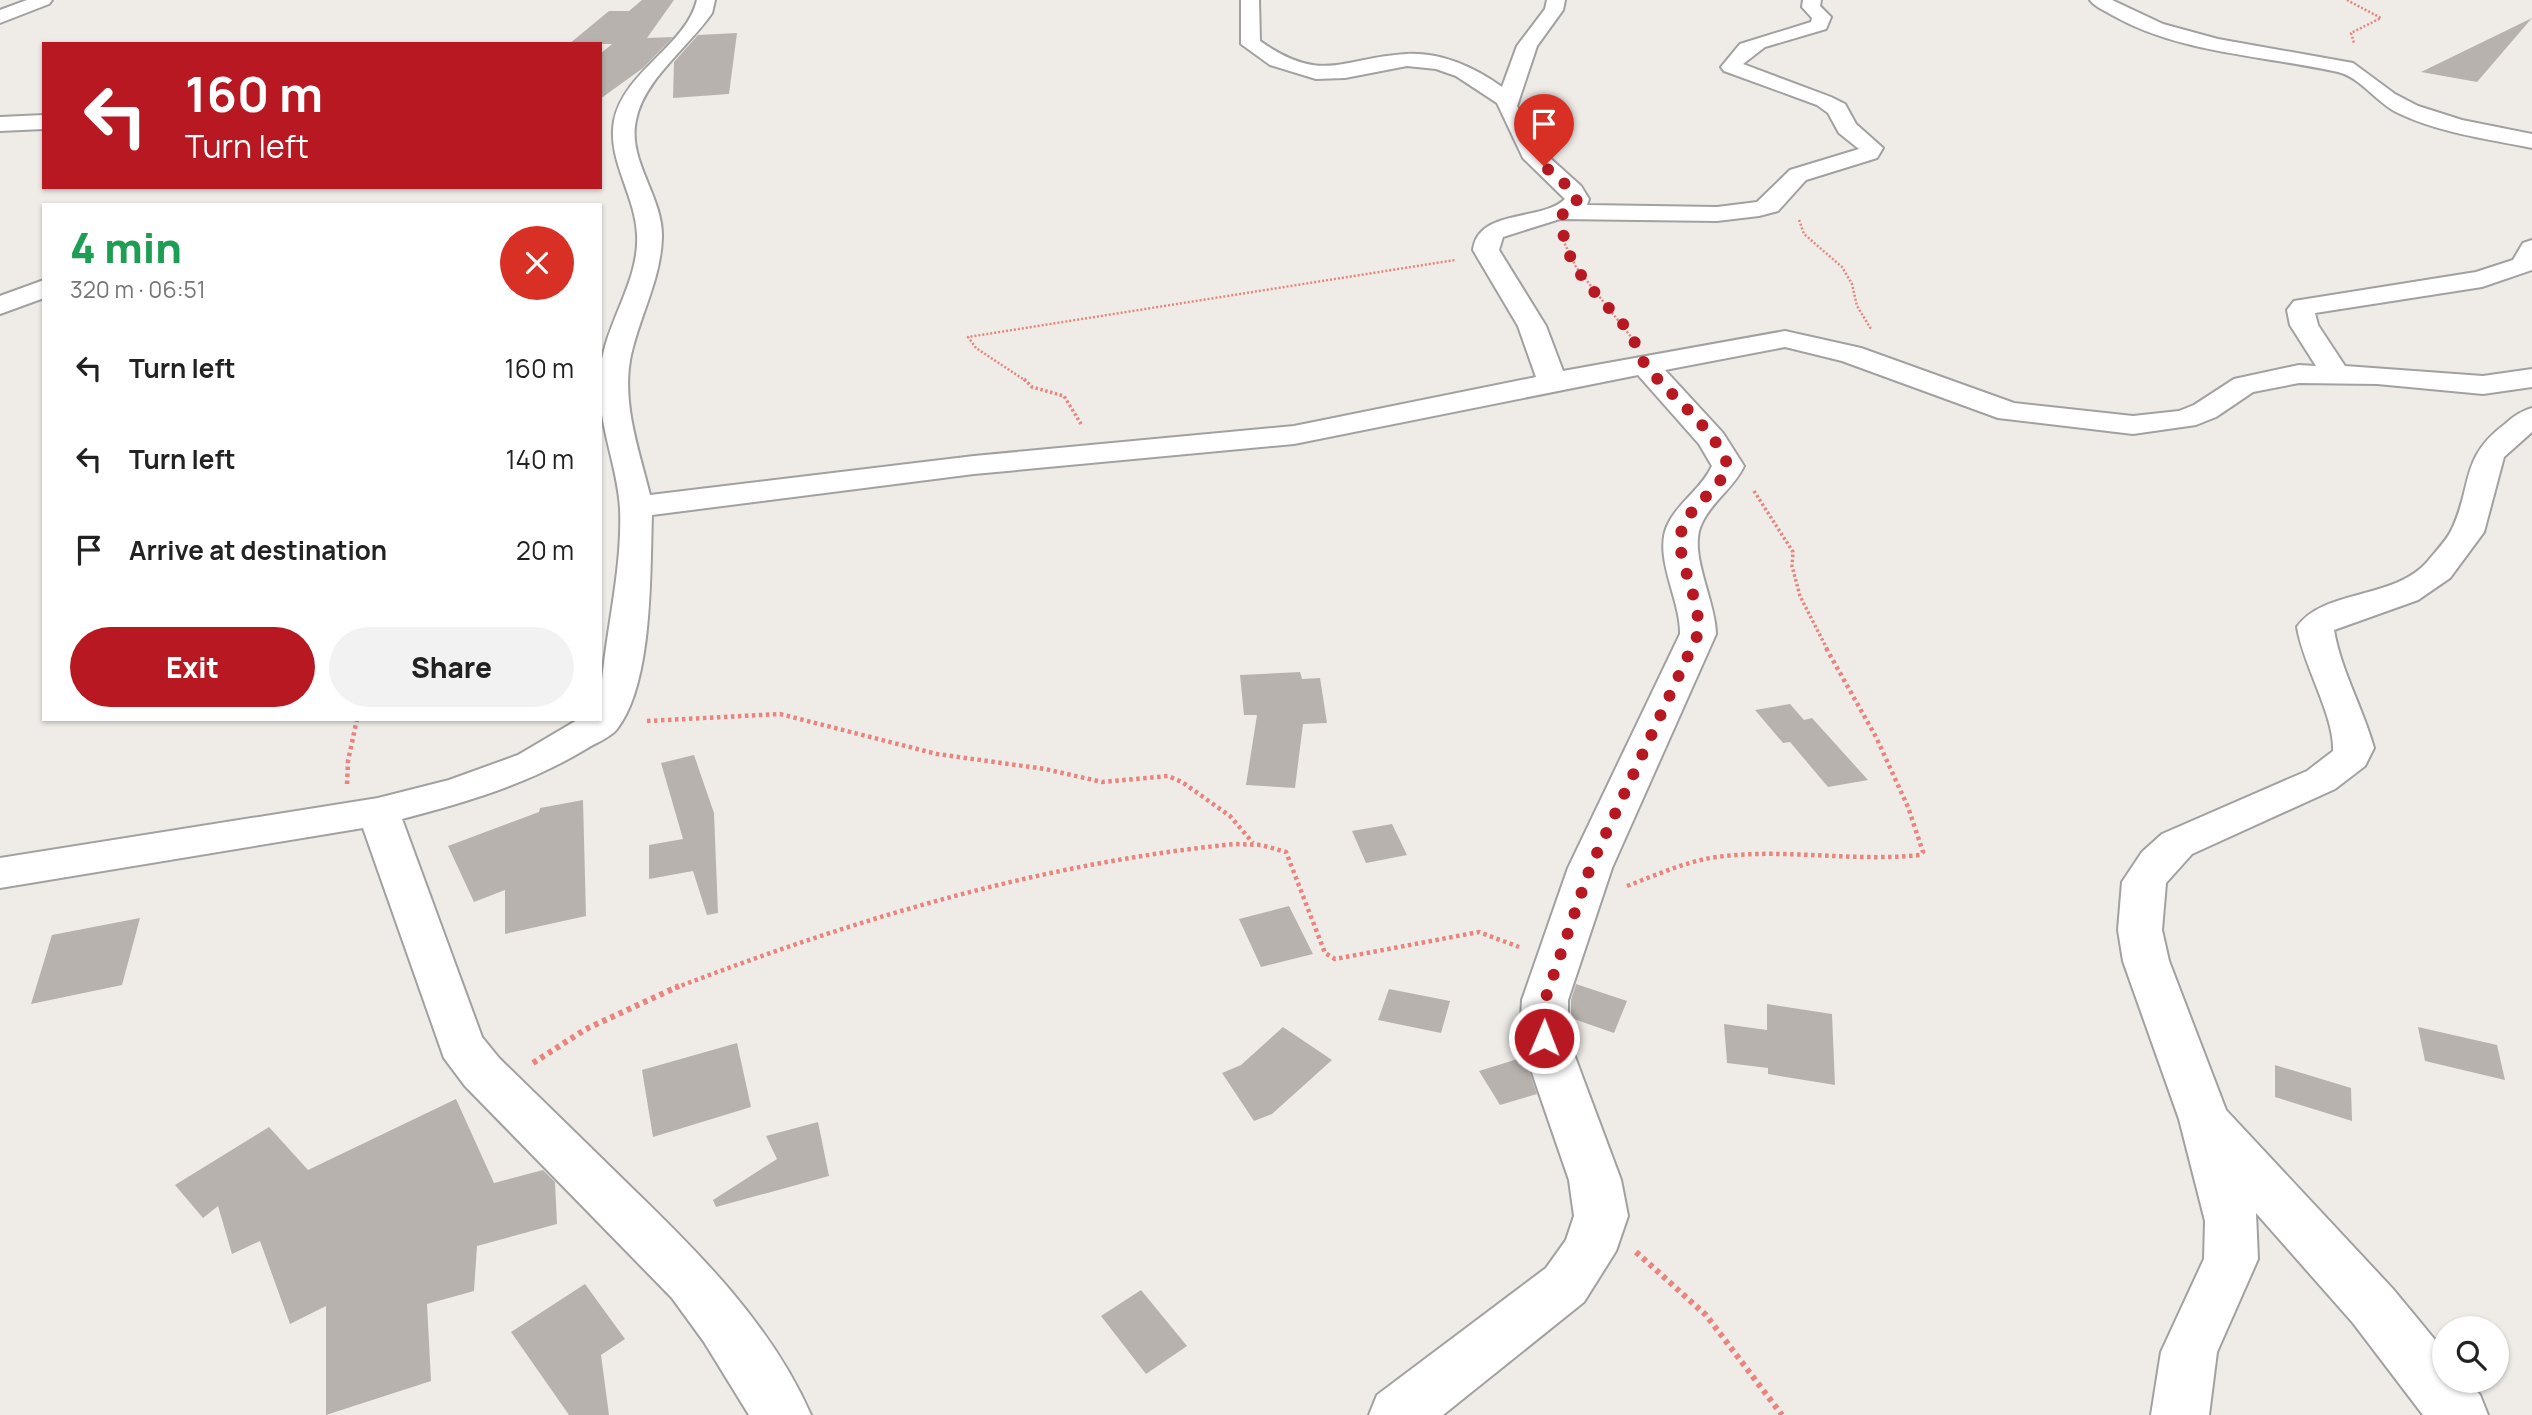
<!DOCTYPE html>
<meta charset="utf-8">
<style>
:root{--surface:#fff;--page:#f2f2f2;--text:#222;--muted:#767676;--accent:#b81821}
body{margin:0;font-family:Manrope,sans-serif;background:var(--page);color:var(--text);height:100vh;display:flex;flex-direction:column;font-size:26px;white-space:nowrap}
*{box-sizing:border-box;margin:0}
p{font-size:23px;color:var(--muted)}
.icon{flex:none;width:38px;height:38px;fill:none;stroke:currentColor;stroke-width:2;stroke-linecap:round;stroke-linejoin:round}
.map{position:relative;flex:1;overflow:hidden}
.panel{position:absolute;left:42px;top:203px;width:560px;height:518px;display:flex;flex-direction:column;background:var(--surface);border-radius:0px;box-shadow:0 2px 5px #0004}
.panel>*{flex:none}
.banner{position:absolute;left:42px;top:42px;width:560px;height:147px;border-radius:0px;box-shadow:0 2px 5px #0004;background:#b81821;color:#fff;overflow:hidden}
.fabs{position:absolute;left:2432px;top:1316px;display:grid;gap:14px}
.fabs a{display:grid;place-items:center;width:77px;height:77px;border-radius:50%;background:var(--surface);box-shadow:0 2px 5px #0004;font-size:35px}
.pin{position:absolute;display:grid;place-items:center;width:60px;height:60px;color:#fff;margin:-72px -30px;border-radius:50% 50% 50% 0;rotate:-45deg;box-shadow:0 0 7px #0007}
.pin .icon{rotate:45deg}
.me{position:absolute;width:77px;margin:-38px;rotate:1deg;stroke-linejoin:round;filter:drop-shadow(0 0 5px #0008)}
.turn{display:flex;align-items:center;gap:24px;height:147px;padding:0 28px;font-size:32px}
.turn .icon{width:91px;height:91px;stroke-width:2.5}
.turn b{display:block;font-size:49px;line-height:60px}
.round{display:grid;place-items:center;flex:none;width:74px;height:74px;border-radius:37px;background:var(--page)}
.head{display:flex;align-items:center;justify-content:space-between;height:119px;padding:0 28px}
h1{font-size:42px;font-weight:800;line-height:52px;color:#1e9e55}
.action{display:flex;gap:14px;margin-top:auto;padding:14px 28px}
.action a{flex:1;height:80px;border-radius:42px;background:var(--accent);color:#fff;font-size:28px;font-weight:800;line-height:80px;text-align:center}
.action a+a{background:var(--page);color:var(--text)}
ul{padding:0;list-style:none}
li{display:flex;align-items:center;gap:21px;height:91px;padding:0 28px}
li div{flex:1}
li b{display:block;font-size:26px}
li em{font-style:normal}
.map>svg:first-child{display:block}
.building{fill:#b8b2ae}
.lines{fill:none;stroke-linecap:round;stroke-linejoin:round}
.minor-casing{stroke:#a1a1a1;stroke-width:4}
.path-far3{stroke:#ea847f;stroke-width:2.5;stroke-dasharray:2 2;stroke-linecap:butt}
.path-far2{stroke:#ea847f;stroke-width:3.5;stroke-dasharray:2.5 2.5;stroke-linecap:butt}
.path-far1{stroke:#ea847f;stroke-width:4.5;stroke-dasharray:3.5 3.5;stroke-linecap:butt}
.path{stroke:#ea847f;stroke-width:6;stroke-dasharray:4.5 4.5;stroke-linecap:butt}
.minor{fill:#fff;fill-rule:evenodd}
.route{stroke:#b81821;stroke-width:12;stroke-dasharray:0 21.6}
</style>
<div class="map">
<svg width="2532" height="1415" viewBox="0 0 2532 1415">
<rect width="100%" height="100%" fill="#efece8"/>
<!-- building -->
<g class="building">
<polygon points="642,0 674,0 647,38 673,37 643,68 600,99 600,54 612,44 569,44 609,11 629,11"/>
<polygon points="2532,18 2477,82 2421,72"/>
<polygon points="737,33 729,94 673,98 674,62 698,35"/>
<polygon points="1300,672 1302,679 1320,678 1327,723 1303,724 1295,788 1246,785 1257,715 1244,715 1240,675"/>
<polygon points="1790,704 1804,720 1812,718 1868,780 1828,787 1790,742 1783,743 1755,710"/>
<polygon points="694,755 714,813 718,913 707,915 693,871 649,879 649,845 683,839 661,763"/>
<polygon points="583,800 586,916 505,934 505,890 474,902 448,846 539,812 540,808"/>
<polygon points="1392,824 1407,855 1366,863 1352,831"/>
<polygon points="1289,906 1313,954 1261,967 1239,919"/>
<polygon points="140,918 122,985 31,1004 52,935"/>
<polygon points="1576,984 1627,1001 1614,1033 1571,1018 1571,1000"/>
<polygon points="1389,989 1450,1001 1441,1033 1378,1020"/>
<polygon points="1767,1004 1832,1014 1835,1085 1768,1074 1768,1068 1727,1063 1724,1024 1767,1030"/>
<polygon points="1283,1027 1332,1060 1272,1114 1254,1121 1222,1073 1241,1065"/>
<polygon points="2418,1027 2497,1045 2505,1080 2425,1061"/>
<polygon points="737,1043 751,1107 653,1137 642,1070"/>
<polygon points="1524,1057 1537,1094 1500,1105 1479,1071"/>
<polygon points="2275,1065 2351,1088 2352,1121 2275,1097"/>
<polygon points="456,1099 494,1183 543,1170 555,1182 557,1224 477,1246 474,1291 427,1304 431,1381 326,1415 326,1306 290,1324 260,1241 232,1254 218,1206 203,1218 175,1185 269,1127 308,1170"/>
<polygon points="818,1122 829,1176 716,1207 713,1200 777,1159 766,1136"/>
<polygon points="585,1284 625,1339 601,1355 609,1415 569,1415 511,1332"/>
<polygon points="1141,1290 1187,1346 1146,1374 1101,1316"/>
</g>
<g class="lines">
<!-- minor casing -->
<g class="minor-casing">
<g id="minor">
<polygon points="27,0 52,0 49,4 0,23 0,10"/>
<path d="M697,0H715L712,13C689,47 644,79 636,120C627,161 663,196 662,237C661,279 640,315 631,355C621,402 639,450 650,495L974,456L1294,426L1536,377L1518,326L1473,250C1478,208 1542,222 1565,199L1523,158L1497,103L1456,76L1436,69L1407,66L1345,78L1316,79L1270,65L1241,44V0H1259L1260,41C1323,85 1341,58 1406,54C1441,52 1474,67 1502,87L1517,46L1545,9L1547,0H1565L1563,10L1537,46L1517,106L1540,149L1581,186L1589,199L1587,205L1717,207L1757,202L1790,170L1859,149L1839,133L1828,113L1817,105L1724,71L1721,67L1740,44L1811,22L1812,18L1802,7L1803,0H1821L1820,6L1831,17L1826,29L1765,47L1743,64L1831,97L1845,104L1856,124L1883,148L1877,158L1806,180L1778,211L1759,216L1717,221L1560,219L1503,237L1499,250L1546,326L1563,371L1785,331L1861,348L2014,403L2133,416L2179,411L2194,405L2234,379L2299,365L2316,366L2290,325L2287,310L2294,301L2476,272L2513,260L2523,243L2532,240V270L2482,287L2315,313L2318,325L2345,366L2483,376L2532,369V387L2483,394L2377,384L2299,383L2253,392L2216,417L2196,425L2133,434L1998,418L1842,361L1785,347L1665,370L1723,433L1744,466C1734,488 1712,501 1702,523C1687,552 1716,601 1716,634L1612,868L1568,1000V1038L1621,1180L1628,1216L1616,1251L1584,1302L1443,1415H1369L1377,1395L1546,1268L1566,1240L1574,1216L1569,1180L1520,1038L1522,1000L1568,868L1680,634C1681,599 1651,554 1669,522C1680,501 1702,488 1712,466L1699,444L1638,375L1294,444L974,474L652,515C650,573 653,683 617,729C610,738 595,743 586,749C528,784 467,802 402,819L482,1037L499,1058C543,1101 586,1143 630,1186C699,1253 771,1324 811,1415H749L704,1342L672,1298L465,1086L444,1058L363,828L0,888V858L378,798L449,780L518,755L579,719H600C600,649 623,579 620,508C617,460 594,418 601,367C606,322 640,280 637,234C635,194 607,160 614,121C624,71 686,46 697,0Z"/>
<path d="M2090,0H2112L2163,24L2218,39L2353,63L2395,94L2418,106L2462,120L2532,134V148C2488,139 2440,133 2398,113C2377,103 2360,77 2338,72C2262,55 2181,54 2112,15C2104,10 2095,7 2090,0Z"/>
<polygon points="44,115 44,129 0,131 0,117"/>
<polygon points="44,280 44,298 0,314 0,296"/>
<path d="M2532,408V432L2504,457L2484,532L2450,578L2418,600L2334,630C2341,671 2363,708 2374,748L2365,766L2335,789L2192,854L2166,883L2162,930L2169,961L2226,1110L2393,1289L2445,1352V1381H2468L2480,1395L2488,1415H2423L2353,1323L2256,1213L2258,1259L2217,1352L2209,1415H2151L2161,1352L2204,1259L2205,1221L2179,1119L2123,961L2118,930L2122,882L2142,852L2162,834L2307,771L2333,751C2335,717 2303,665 2297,627C2323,589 2395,600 2428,561C2435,552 2446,541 2451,531C2473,487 2459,458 2505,424C2514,416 2521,411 2532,408Z"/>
</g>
</g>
<!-- path-far3 -->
<g class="path-far3">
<polyline points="2347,0 2381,18 2351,33 2354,43"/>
<polyline points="1799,220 1804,234 1842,267 1852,284 1857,306 1871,329"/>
<polyline points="1563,240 1576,267 1632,338"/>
<polyline points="1026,381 976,348 968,337 1455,260"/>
</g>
<!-- path-far2 -->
<g class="path-far2">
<polyline points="1024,379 1032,387 1064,396 1081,424"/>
<polyline points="1754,491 1793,552 1792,566 1800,596 1827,649"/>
</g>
<!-- path-far1 -->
<g class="path-far1">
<polyline points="647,721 780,714 937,754 1045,769 1102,782 1168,776 1182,782 1230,816 1253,843"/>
<polyline points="347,784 348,761 357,719"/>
<path d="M1627,886C1659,874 1691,859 1725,856C1790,849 1855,862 1920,855L1923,852L1908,807L1876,737L1826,648"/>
<path d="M675,988C855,919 1042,863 1235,844L1261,845L1286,852L1325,953L1335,959L1479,932L1519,947"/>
</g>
<!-- path -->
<g class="path">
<polyline points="533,1063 586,1029 679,986"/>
<polyline points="1636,1252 1706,1315 1782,1415"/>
</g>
<!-- minor -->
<use href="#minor" class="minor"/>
</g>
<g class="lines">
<!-- route -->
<path class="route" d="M1544,1038L1545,1000L1590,868L1698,634C1702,600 1675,559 1681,533C1687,506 1720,491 1728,466C1714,427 1672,398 1647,367C1638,356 1636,340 1627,329C1598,293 1557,263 1563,212L1575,206L1577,199L1573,191L1544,166"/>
</g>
</svg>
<div class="fabs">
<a><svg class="icon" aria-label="search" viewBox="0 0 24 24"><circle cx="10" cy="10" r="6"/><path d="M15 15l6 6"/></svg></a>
</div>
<div class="pin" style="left:1544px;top:166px;background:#d93025"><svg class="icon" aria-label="arrive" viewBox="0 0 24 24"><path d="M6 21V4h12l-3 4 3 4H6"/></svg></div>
<svg class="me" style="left:1544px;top:1038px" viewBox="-20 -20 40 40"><circle r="17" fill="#b81821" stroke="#fff" stroke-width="3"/><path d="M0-11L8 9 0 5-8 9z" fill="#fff"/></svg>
<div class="banner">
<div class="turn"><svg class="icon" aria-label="left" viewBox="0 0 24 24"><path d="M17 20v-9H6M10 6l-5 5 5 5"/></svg><div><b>160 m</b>Turn left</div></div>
</div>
<section class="panel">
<div class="head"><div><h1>4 min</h1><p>320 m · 06:51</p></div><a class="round" style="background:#d93025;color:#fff"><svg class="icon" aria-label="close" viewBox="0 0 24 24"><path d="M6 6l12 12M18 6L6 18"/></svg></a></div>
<ul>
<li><svg class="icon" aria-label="left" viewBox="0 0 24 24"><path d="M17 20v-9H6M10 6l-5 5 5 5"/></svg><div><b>Turn left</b></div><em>160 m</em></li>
<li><svg class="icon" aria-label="left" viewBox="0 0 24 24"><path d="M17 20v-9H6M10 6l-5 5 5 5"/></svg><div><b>Turn left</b></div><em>140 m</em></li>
<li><svg class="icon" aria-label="arrive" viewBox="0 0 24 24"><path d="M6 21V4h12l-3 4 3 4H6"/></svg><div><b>Arrive at destination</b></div><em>20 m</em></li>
</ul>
<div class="action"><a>Exit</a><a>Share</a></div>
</section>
</div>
